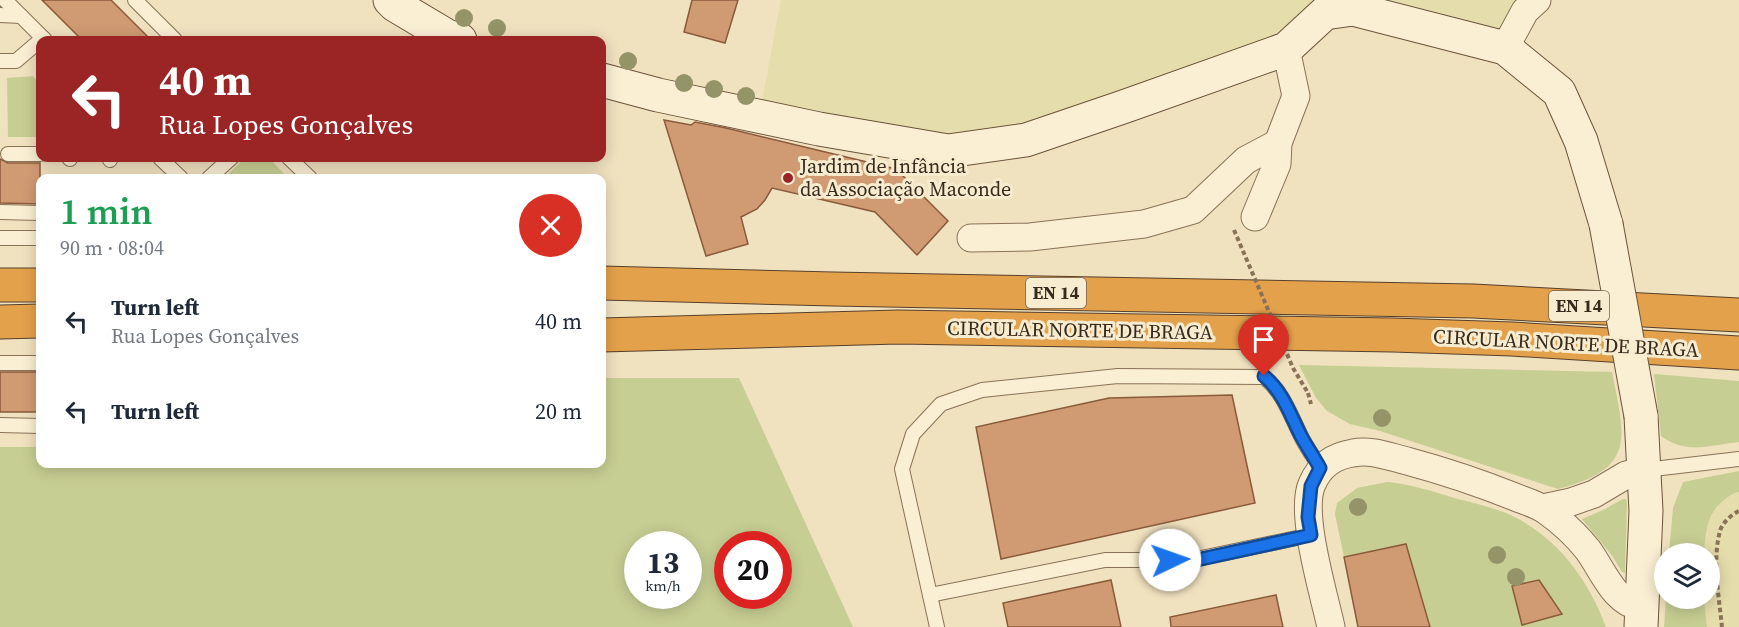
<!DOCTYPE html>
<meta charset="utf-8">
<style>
:root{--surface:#fff;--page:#f6f6f7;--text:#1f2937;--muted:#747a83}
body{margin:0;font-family:"Source Serif 4",serif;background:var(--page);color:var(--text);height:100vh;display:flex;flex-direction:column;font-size:22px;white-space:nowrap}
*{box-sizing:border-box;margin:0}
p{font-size:20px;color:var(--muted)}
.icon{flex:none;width:33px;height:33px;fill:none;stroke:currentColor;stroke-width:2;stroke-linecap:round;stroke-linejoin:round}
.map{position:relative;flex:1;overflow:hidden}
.panel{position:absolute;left:36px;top:174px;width:570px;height:294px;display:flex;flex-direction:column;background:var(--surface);border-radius:12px;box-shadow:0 3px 15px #0003}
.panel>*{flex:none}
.guide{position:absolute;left:36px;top:36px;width:570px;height:126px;border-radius:12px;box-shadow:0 3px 15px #0003;background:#9b2424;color:#fff;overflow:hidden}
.buttons{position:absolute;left:1654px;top:543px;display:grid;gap:12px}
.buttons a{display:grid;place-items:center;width:66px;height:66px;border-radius:50%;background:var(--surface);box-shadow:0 3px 15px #0003;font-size:30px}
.speed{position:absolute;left:624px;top:531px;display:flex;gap:12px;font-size:30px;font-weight:700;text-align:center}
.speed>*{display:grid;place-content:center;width:78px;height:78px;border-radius:50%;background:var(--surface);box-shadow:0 3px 15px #0003;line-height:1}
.speed small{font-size:15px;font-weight:400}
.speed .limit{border:9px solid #d22;background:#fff;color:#111}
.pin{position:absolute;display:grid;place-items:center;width:51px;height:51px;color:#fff;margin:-62px -26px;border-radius:50% 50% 50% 0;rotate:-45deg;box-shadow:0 0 6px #0007}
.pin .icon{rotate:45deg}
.me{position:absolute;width:66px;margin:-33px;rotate:87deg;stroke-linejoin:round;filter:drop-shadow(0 0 4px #0008)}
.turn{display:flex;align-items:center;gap:21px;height:126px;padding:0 24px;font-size:27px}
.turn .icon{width:78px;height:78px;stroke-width:2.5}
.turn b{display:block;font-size:42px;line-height:51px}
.round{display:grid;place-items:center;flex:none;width:63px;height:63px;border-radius:32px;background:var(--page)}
.overview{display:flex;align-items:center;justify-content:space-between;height:102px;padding:0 24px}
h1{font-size:36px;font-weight:600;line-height:45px;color:#1e9e55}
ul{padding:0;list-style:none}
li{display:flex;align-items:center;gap:18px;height:90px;padding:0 24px}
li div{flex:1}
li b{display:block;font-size:22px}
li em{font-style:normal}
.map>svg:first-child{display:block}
.farmland{fill:#e6ddac}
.green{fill:#c7ce93;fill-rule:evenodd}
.building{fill:#d09a73;stroke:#8a5b3b;stroke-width:1.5}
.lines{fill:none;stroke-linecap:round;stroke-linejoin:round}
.lane-casing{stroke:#897257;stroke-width:16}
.street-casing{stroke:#897257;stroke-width:29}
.secondary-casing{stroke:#6b533a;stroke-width:35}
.highway-casing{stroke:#57402b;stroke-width:35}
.path{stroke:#897257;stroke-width:4;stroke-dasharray:4.5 3;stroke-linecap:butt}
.lane{stroke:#faefd3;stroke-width:14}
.street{stroke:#faefd3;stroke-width:27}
.secondary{stroke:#faefd3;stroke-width:33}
.highway{stroke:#e4a14b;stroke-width:33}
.secondary-bridge-casing{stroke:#6b533a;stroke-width:35;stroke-linecap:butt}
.path-bridge{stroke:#897257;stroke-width:4;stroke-dasharray:4.5 3;stroke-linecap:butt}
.secondary-bridge{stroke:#faefd3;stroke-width:33}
.tree{fill:#949468}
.route-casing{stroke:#114b97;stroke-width:15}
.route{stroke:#1a73e8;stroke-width:10}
.poi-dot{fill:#9b2424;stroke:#f7eccf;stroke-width:2}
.labels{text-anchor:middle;stroke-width:6;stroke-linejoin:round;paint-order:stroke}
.shield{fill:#f7eccf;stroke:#716452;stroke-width:1.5}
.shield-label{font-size:18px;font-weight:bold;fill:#382a1c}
.poi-label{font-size:20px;fill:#382a1c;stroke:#f7eccf;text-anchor:start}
.street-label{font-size:20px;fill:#382a1c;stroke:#f7eccf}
</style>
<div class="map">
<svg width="1739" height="627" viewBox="0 0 1739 627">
<rect width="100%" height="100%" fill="#f0e1bf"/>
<!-- farmland -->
<g class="farmland">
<polygon points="781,0 1537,0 1505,48 1353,9 1286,49 983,146 759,117"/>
<polygon points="1739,492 1739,627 1707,627 1704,599 1710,598 1710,554 1704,554 1708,524 1714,508 1733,493"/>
</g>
<!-- green -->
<g class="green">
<polygon points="33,76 40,85 40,137 8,137 7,78"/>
<polygon points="245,158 269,158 288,178 224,178"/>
<path d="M1299,365L1612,372C1625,439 1637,468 1558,489L1380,431L1350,424L1327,411L1316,398Z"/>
<path d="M1654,374L1739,381V442C1709,445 1687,455 1661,436Z"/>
<path d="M602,378H739L853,627H0V447H40V464H602ZM638,544H688V596H638ZM778,544V596H728V544Z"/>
<path d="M1739,471V492C1732,493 1728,497 1723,501C1706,514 1706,534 1704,553H1669L1673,508L1683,482Z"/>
<path d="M1387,482C1412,484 1434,492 1458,499C1474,503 1491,507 1506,513C1555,534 1588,578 1606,627H1430L1406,544L1344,557L1335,514L1337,503L1357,488ZM1539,580L1562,613L1522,625L1512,586Z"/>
<polygon points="1623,499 1626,499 1627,504 1625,573 1622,572 1613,557 1582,519 1603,510"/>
<polygon points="1666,599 1704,599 1707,627 1664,627"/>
</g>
<!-- building -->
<g class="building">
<polygon points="42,0 111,0 151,40 82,40"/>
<polygon points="692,0 738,0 725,43 684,32"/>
<polygon points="664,120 691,125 695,122 726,128 896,169 948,221 917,255 875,212 772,188 765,200 757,209 741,217 748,244 706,256"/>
<polygon points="0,159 8,163 40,163 40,204 0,203"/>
<rect x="0" y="372" width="40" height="40"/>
<polygon points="1232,395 1255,503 1001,559 976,427 1109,398"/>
<polygon points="1406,544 1430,627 1358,627 1344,557"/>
<polygon points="1111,580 1121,627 1008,627 1003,603"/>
<polygon points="1539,580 1562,614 1522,625 1512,586"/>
<polygon points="1276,595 1283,627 1171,627 1170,617"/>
</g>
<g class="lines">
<!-- lane casing -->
<g class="lane-casing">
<g id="lane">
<polyline points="5,0 45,40"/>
<polyline points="135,0 175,40"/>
<polyline points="0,15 21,16"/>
<polyline points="0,61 16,61 43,38"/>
<polyline points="8,154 40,154"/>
<polyline points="69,158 70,159"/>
<polyline points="109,158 110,160"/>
<polyline points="160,158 181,178"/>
<polyline points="289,158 310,178"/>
<polyline points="209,178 231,158"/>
<polyline points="0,212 40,213"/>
<polyline points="0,238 40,238"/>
<polyline points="0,363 40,363"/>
<polyline points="0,425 40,426"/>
<polyline points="1645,470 1739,459"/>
<polyline points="930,595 1105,560 1192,560 1311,535"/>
<path d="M937,627L902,469L913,434L941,404L982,390L1118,376L1264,377C1283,392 1290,414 1301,436C1306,447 1314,457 1320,468"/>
</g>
</g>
<!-- street casing -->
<g class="street-casing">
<g id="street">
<polyline points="1505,48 1525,11 1537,0"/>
<polyline points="1255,217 1277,164 1278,143 1296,96 1286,49"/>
<polyline points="971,238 1030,237 1144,224 1193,210 1246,160 1278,143"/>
<polyline points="1543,508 1571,502 1594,494 1626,475 1645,470"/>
<path d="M1331,627C1324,594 1299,513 1312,484C1320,465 1334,456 1353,453C1371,449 1390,457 1407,461C1444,471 1480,483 1515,497C1525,501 1536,504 1545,510C1561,521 1576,535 1588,550C1604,572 1613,602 1642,608"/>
</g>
</g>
<!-- secondary casing -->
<g class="secondary-casing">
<g id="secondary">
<polyline points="390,0 395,5 447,36 460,40"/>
<polyline points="602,80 658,95 819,129 948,151 1026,140 1123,107 1286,49 1325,13 1353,9 1505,48 1559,92 1581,141 1606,224"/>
<polyline points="1641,416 1646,511 1641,627"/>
</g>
</g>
<!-- highway casing -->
<g class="highway-casing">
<g id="highway">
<polyline points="602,283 833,289 1473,301 1739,315"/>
<polyline points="0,285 40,285"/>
<polyline points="0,322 40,321"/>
<polyline points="602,335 898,327 1393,335 1512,339 1739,353"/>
</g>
</g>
<!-- path -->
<g class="path">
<polyline points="1308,393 1311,404"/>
<path d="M1722,627C1719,597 1712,561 1720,531C1722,523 1732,514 1739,511"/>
</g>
<!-- lane -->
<use href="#lane" class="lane"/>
<!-- street -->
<use href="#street" class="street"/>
<!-- secondary -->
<use href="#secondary" class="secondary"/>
<!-- highway -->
<use href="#highway" class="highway"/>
<!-- secondary-bridge casing -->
<g class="secondary-bridge-casing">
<polyline id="secondary-bridge" points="1606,224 1641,416"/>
</g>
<!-- path-bridge -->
<polyline class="path-bridge" points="1234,230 1293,368 1308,393"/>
<!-- secondary-bridge -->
<use href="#secondary-bridge" class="secondary-bridge"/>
</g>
<!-- trees -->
<g class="tree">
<circle cx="464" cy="18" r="9"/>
<circle cx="497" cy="28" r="9"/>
<circle cx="628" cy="61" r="9"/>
<circle cx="684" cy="83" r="9"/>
<circle cx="714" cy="89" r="9"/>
<circle cx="746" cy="96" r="9"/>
<circle cx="1382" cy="418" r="9"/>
<circle cx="1358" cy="507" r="9"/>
<circle cx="1497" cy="555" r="9"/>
<circle cx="1516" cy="577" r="9"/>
</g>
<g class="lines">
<!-- route casing -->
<g class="route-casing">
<path id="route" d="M1170,560L1192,561L1311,535L1308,517L1311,486L1320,468C1314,457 1307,447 1301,436C1290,414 1283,392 1264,376"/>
</g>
<!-- route -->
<use href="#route" class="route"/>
</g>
<!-- markers -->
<circle class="poi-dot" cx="788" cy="178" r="6"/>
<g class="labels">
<!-- shield labels -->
<g class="shield">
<rect x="1026" y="278" width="60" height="30" rx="4.5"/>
<rect x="1549" y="291" width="60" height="30" rx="4.5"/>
</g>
<g class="shield-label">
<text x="1056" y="299">EN 14</text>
<text x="1579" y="312">EN 14</text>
</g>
<!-- poi labels -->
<g class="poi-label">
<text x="800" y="173">Jardim de Infância<tspan x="800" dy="23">da Associação Maconde</tspan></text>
</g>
<!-- street labels -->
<g class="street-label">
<text transform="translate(1080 330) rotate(1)" y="7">CIRCULAR NORTE DE BRAGA</text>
<text transform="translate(1566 343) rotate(3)" y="7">CIRCULAR NORTE DE BRAGA</text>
</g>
</g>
</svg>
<div class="buttons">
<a><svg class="icon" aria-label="layers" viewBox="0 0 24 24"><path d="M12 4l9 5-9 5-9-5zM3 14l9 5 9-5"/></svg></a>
</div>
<div class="speed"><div>13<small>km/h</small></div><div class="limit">20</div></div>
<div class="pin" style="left:1264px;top:376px;background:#d93025"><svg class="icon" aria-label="arrive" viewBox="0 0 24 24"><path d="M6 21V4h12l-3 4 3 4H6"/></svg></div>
<svg class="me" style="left:1170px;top:560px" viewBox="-20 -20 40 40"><circle r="19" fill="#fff"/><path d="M0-13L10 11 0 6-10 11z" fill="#1a73e8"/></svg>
<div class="guide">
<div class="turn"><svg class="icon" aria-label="left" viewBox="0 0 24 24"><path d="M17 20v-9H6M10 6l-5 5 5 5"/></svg><div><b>40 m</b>Rua Lopes Gonçalves</div></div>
</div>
<section class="panel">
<div class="overview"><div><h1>1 min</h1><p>90 m · 08:04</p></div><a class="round" style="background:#d93025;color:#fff"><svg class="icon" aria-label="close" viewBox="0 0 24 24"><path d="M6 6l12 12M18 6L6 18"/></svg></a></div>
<ul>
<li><svg class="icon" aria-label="left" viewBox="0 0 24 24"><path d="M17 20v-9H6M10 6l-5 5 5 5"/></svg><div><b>Turn left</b><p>Rua Lopes Gonçalves</p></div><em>40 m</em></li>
<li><svg class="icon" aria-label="left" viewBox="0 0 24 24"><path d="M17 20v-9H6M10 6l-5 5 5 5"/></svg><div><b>Turn left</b></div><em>20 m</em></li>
</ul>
</section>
</div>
